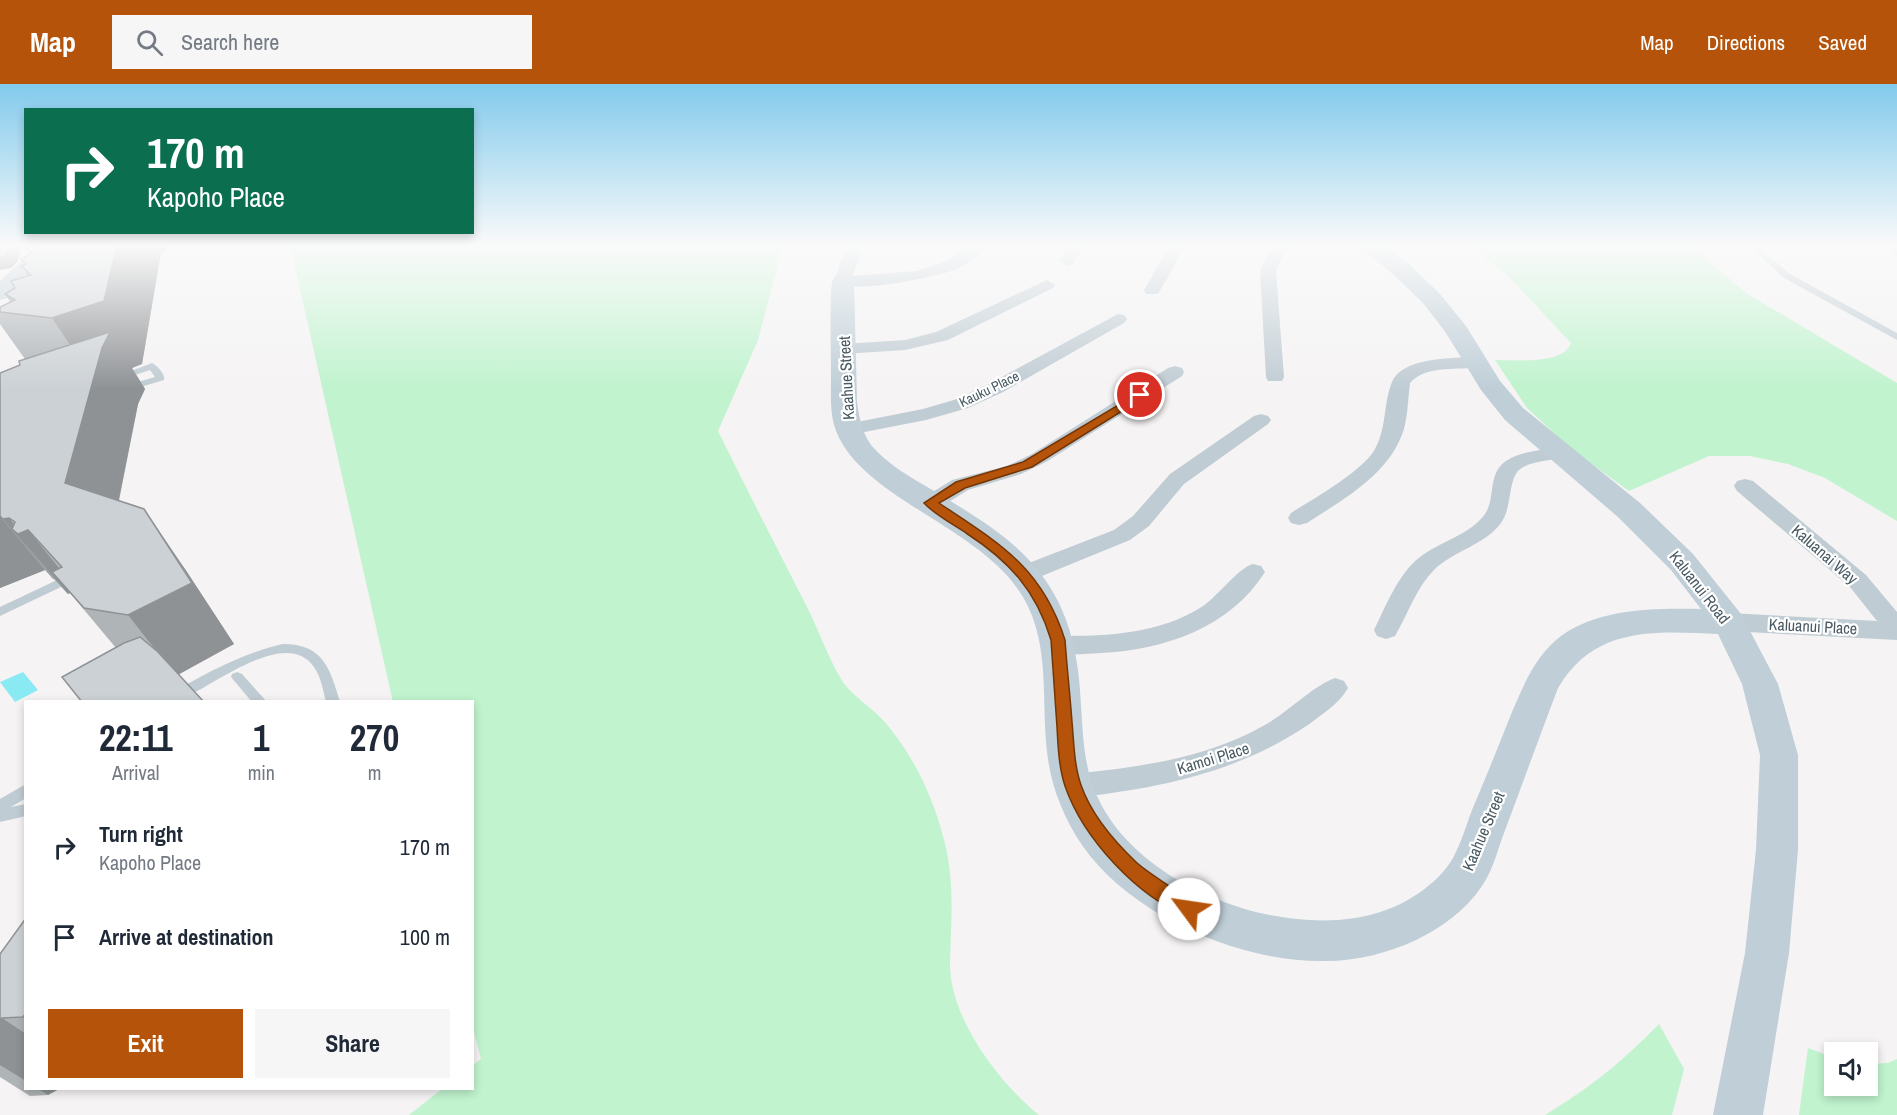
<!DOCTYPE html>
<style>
:root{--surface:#fff;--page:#f6f6f7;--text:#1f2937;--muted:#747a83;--accent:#b45309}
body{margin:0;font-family:"Archivo Narrow",sans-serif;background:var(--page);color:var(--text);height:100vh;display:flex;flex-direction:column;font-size:22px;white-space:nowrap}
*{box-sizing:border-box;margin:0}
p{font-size:20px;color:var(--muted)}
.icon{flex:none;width:33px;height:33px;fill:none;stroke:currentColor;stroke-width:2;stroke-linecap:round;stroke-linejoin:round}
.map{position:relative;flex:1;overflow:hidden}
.details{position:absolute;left:24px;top:616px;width:450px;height:390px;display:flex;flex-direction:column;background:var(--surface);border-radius:0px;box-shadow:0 3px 9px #0003}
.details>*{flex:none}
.banner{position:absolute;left:24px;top:24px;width:450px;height:126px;border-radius:0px;box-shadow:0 3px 9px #0003;background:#0b6e4f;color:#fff;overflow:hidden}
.controls{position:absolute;left:1824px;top:958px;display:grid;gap:12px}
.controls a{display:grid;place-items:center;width:54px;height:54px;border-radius:0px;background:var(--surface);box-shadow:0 3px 9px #0003;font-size:30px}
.pin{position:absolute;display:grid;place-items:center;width:51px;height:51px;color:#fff;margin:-26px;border:3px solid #fff;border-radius:50%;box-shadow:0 2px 6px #0007}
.me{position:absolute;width:66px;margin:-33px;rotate:301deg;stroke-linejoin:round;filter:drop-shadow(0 0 4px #0008)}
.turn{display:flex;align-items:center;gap:21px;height:126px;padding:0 24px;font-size:27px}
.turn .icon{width:78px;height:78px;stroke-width:2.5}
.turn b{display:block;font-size:42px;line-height:51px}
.eta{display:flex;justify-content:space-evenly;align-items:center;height:102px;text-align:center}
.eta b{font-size:36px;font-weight:700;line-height:42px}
.cta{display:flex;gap:12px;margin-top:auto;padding:12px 24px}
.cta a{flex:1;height:69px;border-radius:0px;background:var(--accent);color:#fff;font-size:24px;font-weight:700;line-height:69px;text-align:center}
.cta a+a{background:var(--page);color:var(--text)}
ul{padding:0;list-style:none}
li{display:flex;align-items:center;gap:18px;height:90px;padding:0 24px}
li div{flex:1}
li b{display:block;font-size:22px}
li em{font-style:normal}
header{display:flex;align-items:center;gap:36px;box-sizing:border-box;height:84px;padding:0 30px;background:var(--accent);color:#fff}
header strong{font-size:28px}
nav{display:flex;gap:33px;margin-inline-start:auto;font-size:21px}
.search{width:420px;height:54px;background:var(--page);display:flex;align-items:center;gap:15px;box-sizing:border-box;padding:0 21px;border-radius:0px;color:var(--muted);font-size:22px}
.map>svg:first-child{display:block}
.green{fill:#c0f3ce}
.water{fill:#8aeaf3}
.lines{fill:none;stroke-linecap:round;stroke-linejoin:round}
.lane{fill:#c0ccd3;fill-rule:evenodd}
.street{fill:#c0ccd3;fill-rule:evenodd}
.secondary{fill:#bfced7;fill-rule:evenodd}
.wall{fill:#afb4b7}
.shaded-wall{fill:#8f9295}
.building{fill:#ccd1d5;stroke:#8f9295;stroke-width:1.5}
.route{fill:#b45309;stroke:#753606;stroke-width:1.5}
.labels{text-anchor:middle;stroke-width:4.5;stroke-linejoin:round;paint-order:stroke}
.far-street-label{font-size:14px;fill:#485962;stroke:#fff}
.street-label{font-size:16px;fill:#485962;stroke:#fff}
</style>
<header>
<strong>Map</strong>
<div class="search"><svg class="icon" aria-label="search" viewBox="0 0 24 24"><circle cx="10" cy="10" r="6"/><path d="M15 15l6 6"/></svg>Search here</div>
<nav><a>Map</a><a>Directions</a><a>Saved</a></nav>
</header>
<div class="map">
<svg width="1897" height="1031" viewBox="0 0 1897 1031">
<rect width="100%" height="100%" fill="#f5f3f3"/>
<!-- green -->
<g class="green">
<path d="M290,161H783L758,256L718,347C748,408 779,468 810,529C819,548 834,587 846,602C857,615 872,624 883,636C913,670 933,712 944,756C955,797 951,837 950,878C949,933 998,998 1039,1031H409L442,1005H472L473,981L481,975L472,940V618H393Z"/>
<path d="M1469,161H1690L1746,209L1897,299V437L1825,394L1788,380L1750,372H1709L1629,407L1570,364L1527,324L1495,276C1514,276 1564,281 1571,259L1509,193Z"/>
<path d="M1659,940L1684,985L1672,1031H1545C1590,1004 1623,977 1659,940Z"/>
<polygon points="1808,964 1834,974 1834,1002 1868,1002 1868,980 1888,979 1897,975 1897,1031 1799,1031"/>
</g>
<!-- water -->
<polygon class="water" points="23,588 38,606 15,618 0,598"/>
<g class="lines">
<!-- lane -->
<g class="lane">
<polygon points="1748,161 1756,161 1790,190 1897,249 1897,256 1784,194"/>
<polygon points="1883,161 1891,161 1897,167 1897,173"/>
<path d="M152,279C157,281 166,291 164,296L127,307L124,306V302L155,293L150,286L120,296L115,293Z"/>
<polygon points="57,496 63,500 61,503 0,532 0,523"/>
<path d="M283,560C323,560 330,584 340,618H326C323,606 321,593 314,583C285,541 209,606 177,617C172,619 164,618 158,618L160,614L169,610C205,590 242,569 283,560Z"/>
<polygon points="237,588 242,590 267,618 252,618 231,593 232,590"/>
<polygon points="26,700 26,714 11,723 26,720 26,732 0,738 0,715"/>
</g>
<!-- street -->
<g class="street">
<path d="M849,161H865L852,192L916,187L945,178L971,161H988C980,172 966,181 954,186C935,193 847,212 835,197L840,179Z"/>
<polygon points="1068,161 1084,161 1073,180 1067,182 1059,177"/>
<polygon points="1170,161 1186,161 1158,210 1146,210 1144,206"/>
<polygon points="1278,161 1296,161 1282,172 1276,187 1284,293 1282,297 1268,297 1266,293 1260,187 1267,170"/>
<polygon points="1047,196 1055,201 1053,204 948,256 905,266 843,270 837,269 834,265 837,261 843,260 905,256 936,248"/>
<polygon points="1118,230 1124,231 1127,235 1124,239 1003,308 968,324 926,336 849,351 842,349 839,345 842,341 923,325 954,316 989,300"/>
<path d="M1476,273L1482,274L1485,278L1482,282C1459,288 1428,279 1410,299C1408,314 1408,330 1404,345C1390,390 1344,415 1307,439L1299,441L1291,439L1288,434L1291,429C1313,415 1363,387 1375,365C1387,343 1383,320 1392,298C1402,273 1454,274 1476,273Z"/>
<polygon points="1175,282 1182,284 1184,288 1182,292 1046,378 1021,390 968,406 939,424 931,426 923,424 920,419 923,414 952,396 1007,382 1032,370 1168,284"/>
<polygon points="1261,330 1268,332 1271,336 1268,340 1184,400 1149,442 1130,456 1032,496 1024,498 1016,496 1012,490 1016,484 1114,446 1133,432 1170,390 1254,332"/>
<path d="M1559,363L1566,365L1569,369L1566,373C1552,377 1529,376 1518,387C1508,398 1512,424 1501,439C1485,461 1453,467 1434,486C1416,504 1408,530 1395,552L1386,555L1377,552L1374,546C1386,522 1398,490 1420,473C1439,458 1470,451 1485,430C1496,414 1487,390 1506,377C1521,367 1542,366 1559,363Z"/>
<polygon points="1745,395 1753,397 1866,491 1897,528 1897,556 1729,547 1720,544 1717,538 1720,532 1729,529 1877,537 1850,503 1737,407 1734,402 1737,397"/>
<path d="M1253,480L1261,482L1265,488C1230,544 1163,566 1101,569C1084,570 1066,572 1050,567L1046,561L1050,555L1059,552C1109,552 1160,550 1203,522C1219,511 1238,484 1253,480Z"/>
<path d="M1335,594L1344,597L1348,604C1340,619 1321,631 1308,641C1234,690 1159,704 1073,714L1063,710L1059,702L1063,694L1073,690C1139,683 1204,675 1263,642C1286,630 1314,601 1335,594Z"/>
</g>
<!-- secondary -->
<g class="secondary">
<polygon points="39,161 62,161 8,214 0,216 0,197"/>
<path d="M1358,161H1382L1410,181L1440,210L1466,242L1500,297L1523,324L1640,419L1693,470L1741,530L1778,600L1798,671V766L1789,869L1763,1031H1713L1745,869L1756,766L1760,671L1742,600L1718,550C1655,547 1594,542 1558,604C1541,649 1524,695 1507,741C1499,760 1494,785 1482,802C1466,826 1441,844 1416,856C1388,869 1357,877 1326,877C1241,879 1131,832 1082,761C1065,736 1052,705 1048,675C1040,621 1052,562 1023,513C981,441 856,414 834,341C830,326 831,310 831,294C831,266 830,237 831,208L832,197L835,192L843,190L851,192L854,197L857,318C859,333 862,348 871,361C888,381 912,394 934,407C975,432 1019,457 1046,497C1072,535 1079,577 1081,622C1083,652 1084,684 1097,712C1138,805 1292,861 1386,826C1410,818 1440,797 1453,774C1461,759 1466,742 1472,726C1486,693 1499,661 1512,628C1524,600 1536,571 1561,552C1600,524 1655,524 1701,525L1671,486L1618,433L1505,336L1481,306L1446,249L1424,220L1394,191Z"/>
</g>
</g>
<!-- wall -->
<g class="wall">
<polygon points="26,165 165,167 161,168 142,280 132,284 145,305 138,320 119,417 185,485 234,560 178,590 116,564 70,509 68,510 45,486 0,504 0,289 20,281 25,275 0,240 0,223 10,218 5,210 15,204 28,192 21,182 25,181 21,175 30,170"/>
<polygon points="26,834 26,1005 59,1005 48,1011 30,1012 0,993 0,870"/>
</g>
<!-- shaded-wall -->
<g class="shaded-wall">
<polygon points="12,161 21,161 18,177 11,184 0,186 0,173"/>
<polygon points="117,161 168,161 165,167 161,168 142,280 132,284 145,305 138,320 110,459 65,399 93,295 52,234"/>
<polygon points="144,425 185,485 234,560 176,592 128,531"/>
<polygon points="0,432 45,486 0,504"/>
<polygon points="9,434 21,449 28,446 77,506 52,488 70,509 68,510 12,445 54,495 53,495 3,435"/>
<polygon points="2,934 26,950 26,997 0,981 0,936"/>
<polygon points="38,1005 59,1005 48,1011"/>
</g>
<!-- building -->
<g class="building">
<polygon points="0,161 12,161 11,165 3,172 0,173"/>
<polygon points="36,161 117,161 104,217 52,234 0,228 0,223 15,216 5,210 15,204 11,197 31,191 21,182 26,180 21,175 32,169 26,165"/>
<polygon points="110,248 102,264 65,399 144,425 192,499 128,531 84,524 52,488 62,483 28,446 18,450 12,445 15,438 9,434 3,435 0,432 0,289 20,281 19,277"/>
<polygon points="140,553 158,568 204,618 82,618 62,593 124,559"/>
<polygon points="26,834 26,929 23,933 2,934 0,936 0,870"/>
</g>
<!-- sky -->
<linearGradient id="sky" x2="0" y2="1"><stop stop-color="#82caec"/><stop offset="0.53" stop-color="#fafafa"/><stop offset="1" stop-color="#fafafa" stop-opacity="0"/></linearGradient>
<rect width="1897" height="305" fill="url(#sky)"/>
<!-- route -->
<path class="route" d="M1140,308L1143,309V314L1032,383L965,404L939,419C999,459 1042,483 1065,556C1067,584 1070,611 1072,638C1074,659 1074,681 1081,701C1091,730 1115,758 1136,778C1148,790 1194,816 1198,825L1195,830L1189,833C1137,813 1083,754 1065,702C1059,684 1058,663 1057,643C1055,614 1053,585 1051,556C1036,506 1009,477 966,449C953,440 935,431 924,419L956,398L1023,378Z"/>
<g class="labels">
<!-- far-street labels -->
<g class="far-street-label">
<text transform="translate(989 305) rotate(-26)" y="5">Kauku Place</text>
</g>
<!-- street labels -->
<g class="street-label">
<text transform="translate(846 294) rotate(-93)" y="6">Kaahue Street</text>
<text transform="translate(1825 470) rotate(41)" y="6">Kaluanai Way</text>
<text transform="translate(1700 503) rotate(52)" y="6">Kaluanui Road</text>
<text transform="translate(1813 542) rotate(3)" y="6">Kaluanui Place</text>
<text transform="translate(1213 674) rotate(-17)" y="6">Kamoi Place</text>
<text transform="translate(1483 747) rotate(-67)" y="6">Kaahue Street</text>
</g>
</g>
</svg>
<div class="controls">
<a><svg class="icon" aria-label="sound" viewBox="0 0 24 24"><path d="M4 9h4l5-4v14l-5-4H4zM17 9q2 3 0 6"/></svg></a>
</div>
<div class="pin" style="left:1140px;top:311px;background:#d93025"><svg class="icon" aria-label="arrive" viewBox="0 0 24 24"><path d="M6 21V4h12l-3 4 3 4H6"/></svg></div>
<svg class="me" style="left:1189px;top:825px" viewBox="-20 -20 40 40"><circle r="19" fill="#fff"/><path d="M0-13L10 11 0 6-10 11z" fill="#b45309"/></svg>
<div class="banner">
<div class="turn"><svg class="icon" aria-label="right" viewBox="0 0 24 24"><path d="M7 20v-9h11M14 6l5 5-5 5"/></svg><div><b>170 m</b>Kapoho Place</div></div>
</div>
<section class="details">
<div class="eta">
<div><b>22:11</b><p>Arrival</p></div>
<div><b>1</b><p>min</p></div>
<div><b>270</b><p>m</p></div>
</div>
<ul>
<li><svg class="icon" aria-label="right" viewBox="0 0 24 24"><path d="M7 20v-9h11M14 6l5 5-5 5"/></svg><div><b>Turn right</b><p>Kapoho Place</p></div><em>170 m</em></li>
<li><svg class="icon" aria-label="arrive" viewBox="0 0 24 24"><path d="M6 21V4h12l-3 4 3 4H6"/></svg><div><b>Arrive at destination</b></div><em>100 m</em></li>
</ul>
<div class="cta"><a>Exit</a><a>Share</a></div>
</section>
</div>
